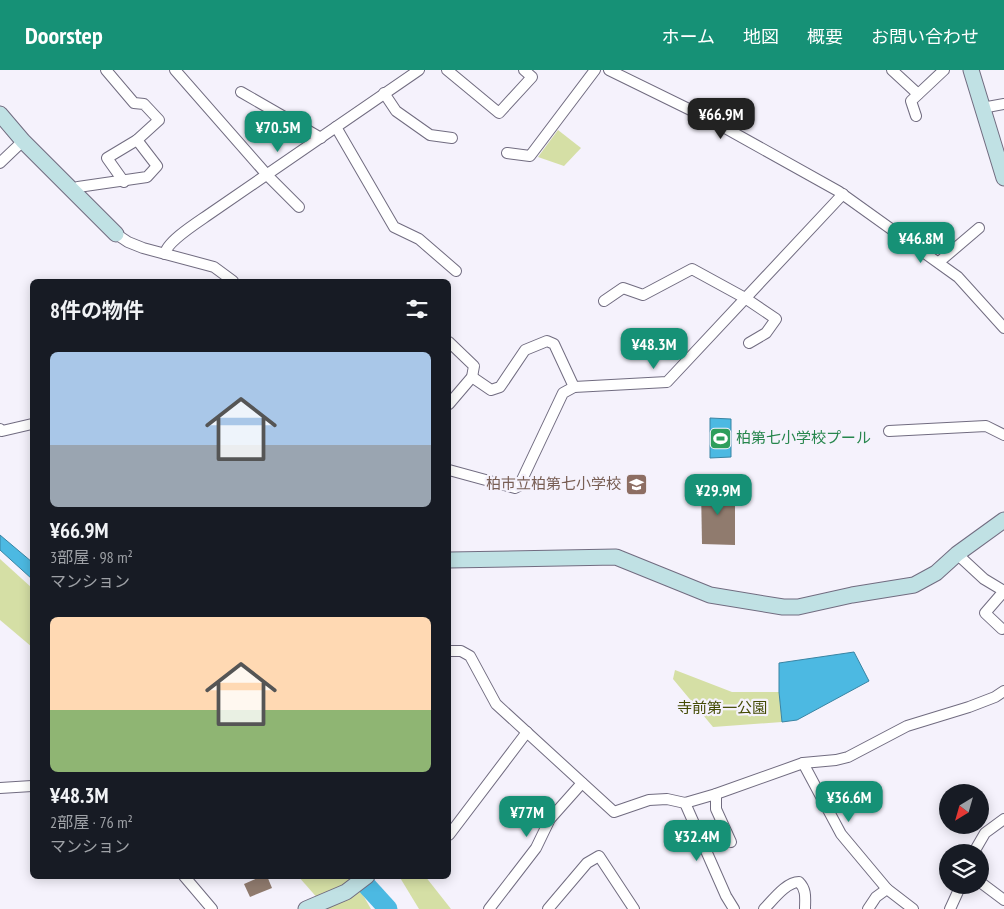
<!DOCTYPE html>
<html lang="ja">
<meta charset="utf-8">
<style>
:root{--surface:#171b24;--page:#242831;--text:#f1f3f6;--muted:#9ea1a6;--accent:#169176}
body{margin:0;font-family:"PT Sans Narrow","Noto Sans JP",sans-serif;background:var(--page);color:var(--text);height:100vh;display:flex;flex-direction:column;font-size:19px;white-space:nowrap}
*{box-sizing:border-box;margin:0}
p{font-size:16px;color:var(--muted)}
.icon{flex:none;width:28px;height:28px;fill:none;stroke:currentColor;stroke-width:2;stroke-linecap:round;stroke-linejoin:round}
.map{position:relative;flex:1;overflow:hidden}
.sheet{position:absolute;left:30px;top:209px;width:421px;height:600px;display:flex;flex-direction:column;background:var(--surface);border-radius:8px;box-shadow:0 2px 12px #0003}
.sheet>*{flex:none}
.needle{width:32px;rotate:217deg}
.buttons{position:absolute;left:939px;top:714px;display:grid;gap:10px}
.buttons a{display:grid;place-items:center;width:50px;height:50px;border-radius:50%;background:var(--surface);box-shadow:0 2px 12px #0003;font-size:25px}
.price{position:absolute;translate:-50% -42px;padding:0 11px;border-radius:10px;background:var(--accent);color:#fff;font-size:16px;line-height:32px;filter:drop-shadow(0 1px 2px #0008)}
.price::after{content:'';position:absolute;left:50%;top:30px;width:15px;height:11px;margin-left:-8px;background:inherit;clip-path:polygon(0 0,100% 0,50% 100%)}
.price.active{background:#222;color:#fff}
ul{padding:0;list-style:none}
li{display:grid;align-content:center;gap:10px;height:265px;padding:0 20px}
li span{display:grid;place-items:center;height:155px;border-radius:8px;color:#555}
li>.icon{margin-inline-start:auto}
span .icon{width:90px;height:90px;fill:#fffc;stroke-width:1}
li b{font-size:21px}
h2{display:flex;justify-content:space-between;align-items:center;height:60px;padding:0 20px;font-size:21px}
header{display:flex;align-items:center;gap:30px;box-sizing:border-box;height:70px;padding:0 25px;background:var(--accent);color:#fff}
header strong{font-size:24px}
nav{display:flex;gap:28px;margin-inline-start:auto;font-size:18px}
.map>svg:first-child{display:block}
.green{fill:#d5dfa5}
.water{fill:#4cb9e2;stroke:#3984a3}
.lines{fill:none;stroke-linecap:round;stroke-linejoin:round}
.river{stroke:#4cb9e2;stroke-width:19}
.building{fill:#907b6e}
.street-casing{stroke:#716c80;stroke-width:12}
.secondary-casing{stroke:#716c80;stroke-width:17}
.street{stroke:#fff;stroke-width:10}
.secondary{stroke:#c0e1e4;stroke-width:15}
.labels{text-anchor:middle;stroke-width:4.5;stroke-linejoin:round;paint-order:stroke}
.leisure-label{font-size:15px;fill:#27864d;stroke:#f5f2fc;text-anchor:start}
.education-label{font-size:15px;fill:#785e54;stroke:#f5f2fc;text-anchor:end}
.park-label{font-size:15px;fill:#444b05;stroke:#f5f2fc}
</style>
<header>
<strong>Doorstep</strong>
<nav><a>ホーム</a><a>地図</a><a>概要</a><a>お問い合わせ</a></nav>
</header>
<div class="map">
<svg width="1004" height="839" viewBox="0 0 1004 839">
<rect width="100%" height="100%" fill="#f5f2fc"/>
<g class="green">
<polygon points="558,60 581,78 564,96 538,87"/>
<polygon points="0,489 32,518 32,577 0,550"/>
<polygon points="675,600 732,622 779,622 782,652 713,657 673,609"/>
<polygon points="298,806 352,806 371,839 327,839"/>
<polygon points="399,806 425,806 451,839 419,839"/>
</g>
<g class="water">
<polygon points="710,348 731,349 731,387 710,388"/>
<polygon points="0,465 32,492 32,509 0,480"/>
<polygon points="854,582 869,611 797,650 782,652 779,622 779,593"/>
</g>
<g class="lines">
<polyline class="river" points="358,806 388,839"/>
</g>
<g class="building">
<polygon points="701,418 735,418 735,475 702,474"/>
<polygon points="262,806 267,806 272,818 250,827 244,814"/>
</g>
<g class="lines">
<defs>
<g id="street">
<polyline points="106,0 134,33 144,34 159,50 137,70 107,88 124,112"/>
<polyline points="175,0 268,106 299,137"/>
<polyline points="447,0 499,43 532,7 524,0"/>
<polyline points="609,0 709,49 838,121 958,207 1004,258"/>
<polyline points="892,0 918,24"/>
<polyline points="241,22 321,68"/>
<polyline points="384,23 396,41 430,65 452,68"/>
<polyline points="982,38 1004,34"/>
<polyline points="916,46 911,31 944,0"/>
<polyline points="336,57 394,157 419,169 456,201"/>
<polyline points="507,83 530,86 595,0"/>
<polyline points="0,93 23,71"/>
<polyline points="73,121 78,117 147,107 157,96 137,70"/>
<polyline points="116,164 128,172 143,178 214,197 233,211"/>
<path d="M165,184C166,172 198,152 208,145L419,0"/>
<polyline points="939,192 979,158"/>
<polyline points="604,231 623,218 643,225 692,199 745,228 776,249 766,263 749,273"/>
<polyline points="449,272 474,296 472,307 449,334"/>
<polyline points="472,307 491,320 500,317 525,280 547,271 554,274 574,317"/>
<polyline points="0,359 2,361 32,354"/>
<polyline points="889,361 986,356 1004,365"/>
<polyline points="449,400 515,418 519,416 563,323 574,317 667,312 843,124"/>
<polyline points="957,484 984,509 1004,521"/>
<polyline points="1002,559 985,543 1004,521"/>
<polyline points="449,581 461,581 470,586 496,634 614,742 649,730 667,729 685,733 716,724 803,693 836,690 848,687 907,656 969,637 995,627 1004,621"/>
<polyline points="803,693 841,764 887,819"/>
<polyline points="0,718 32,716"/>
<polyline points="716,724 716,739 731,772"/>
<polyline points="685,733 726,826 734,839"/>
<polyline points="449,765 527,662"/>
<polyline points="974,782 985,763 1004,749"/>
<polyline points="184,806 212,839"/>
<polyline points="980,812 1004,830"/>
<polyline points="489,839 536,778 550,749 582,713"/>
<polyline points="548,839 587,793 599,786 634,839"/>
<path d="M764,839C773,830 786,812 799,812C807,820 805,829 805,839"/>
<polyline points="868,839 876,827 887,819 913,839"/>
<polyline points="950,839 961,815"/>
</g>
<g id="secondary">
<polyline points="971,0 1004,108"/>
<polyline points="0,44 23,71 116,164"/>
<polyline points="449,490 616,487 710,525 783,537 798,537 852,525 914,515 936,503 957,484 1004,450"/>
<polyline points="306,839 346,822 367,806"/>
</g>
</defs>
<use href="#street" class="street-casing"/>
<use href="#secondary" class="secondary-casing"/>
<use href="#street" class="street"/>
<use href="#secondary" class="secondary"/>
</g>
<defs>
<symbol id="stadium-square" viewBox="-11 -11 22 22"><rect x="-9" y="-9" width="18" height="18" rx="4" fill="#2e9e5b" stroke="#f5f2fc"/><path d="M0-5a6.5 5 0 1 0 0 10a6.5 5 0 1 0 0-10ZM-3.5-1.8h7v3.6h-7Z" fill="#fff"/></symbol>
<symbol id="school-square" viewBox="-11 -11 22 22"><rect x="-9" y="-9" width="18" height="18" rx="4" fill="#8d6e63" stroke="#f5f2fc"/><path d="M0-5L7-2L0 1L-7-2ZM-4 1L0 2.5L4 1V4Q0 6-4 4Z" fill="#fff"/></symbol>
</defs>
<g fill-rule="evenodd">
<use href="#stadium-square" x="708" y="356" width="25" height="25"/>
<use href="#school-square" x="624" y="402" width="25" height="25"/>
</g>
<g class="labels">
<g class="leisure-label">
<text x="736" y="373">柏第七小学校プール</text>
</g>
<g class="education-label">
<text x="621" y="419">柏市立柏第七小学校</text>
</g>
<g class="park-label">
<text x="722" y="643">寺前第一公園</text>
</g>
</g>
</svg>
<div class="buttons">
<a><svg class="needle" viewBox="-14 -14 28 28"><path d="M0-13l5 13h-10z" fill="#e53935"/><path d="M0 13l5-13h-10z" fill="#9ea1a6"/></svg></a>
<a><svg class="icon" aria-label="layers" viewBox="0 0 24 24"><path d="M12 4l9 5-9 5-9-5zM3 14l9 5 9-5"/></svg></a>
</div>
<b class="price active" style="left:721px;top:70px">¥66.9M</b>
<b class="price" style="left:278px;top:83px">¥70.5M</b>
<b class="price" style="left:921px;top:194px">¥46.8M</b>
<b class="price" style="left:654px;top:300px">¥48.3M</b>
<b class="price" style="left:718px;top:446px">¥29.9M</b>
<b class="price" style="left:849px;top:753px">¥36.6M</b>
<b class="price" style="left:527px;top:768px">¥77M</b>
<b class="price" style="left:697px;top:792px">¥32.4M</b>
<section class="sheet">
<h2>8件の物件<svg class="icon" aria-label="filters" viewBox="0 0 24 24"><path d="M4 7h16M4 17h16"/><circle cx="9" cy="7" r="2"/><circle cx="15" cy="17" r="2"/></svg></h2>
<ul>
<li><span style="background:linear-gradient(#a9c7e8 60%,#9aa5b1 0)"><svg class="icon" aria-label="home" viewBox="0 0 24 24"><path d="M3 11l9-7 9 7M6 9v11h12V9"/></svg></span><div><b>¥66.9M</b><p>3部屋 · 98 m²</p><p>マンション</p></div></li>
<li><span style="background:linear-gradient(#ffd9b3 60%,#8fb573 0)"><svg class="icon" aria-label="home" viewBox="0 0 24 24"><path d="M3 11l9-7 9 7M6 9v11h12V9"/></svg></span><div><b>¥48.3M</b><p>2部屋 · 76 m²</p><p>マンション</p></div></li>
</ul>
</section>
</div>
